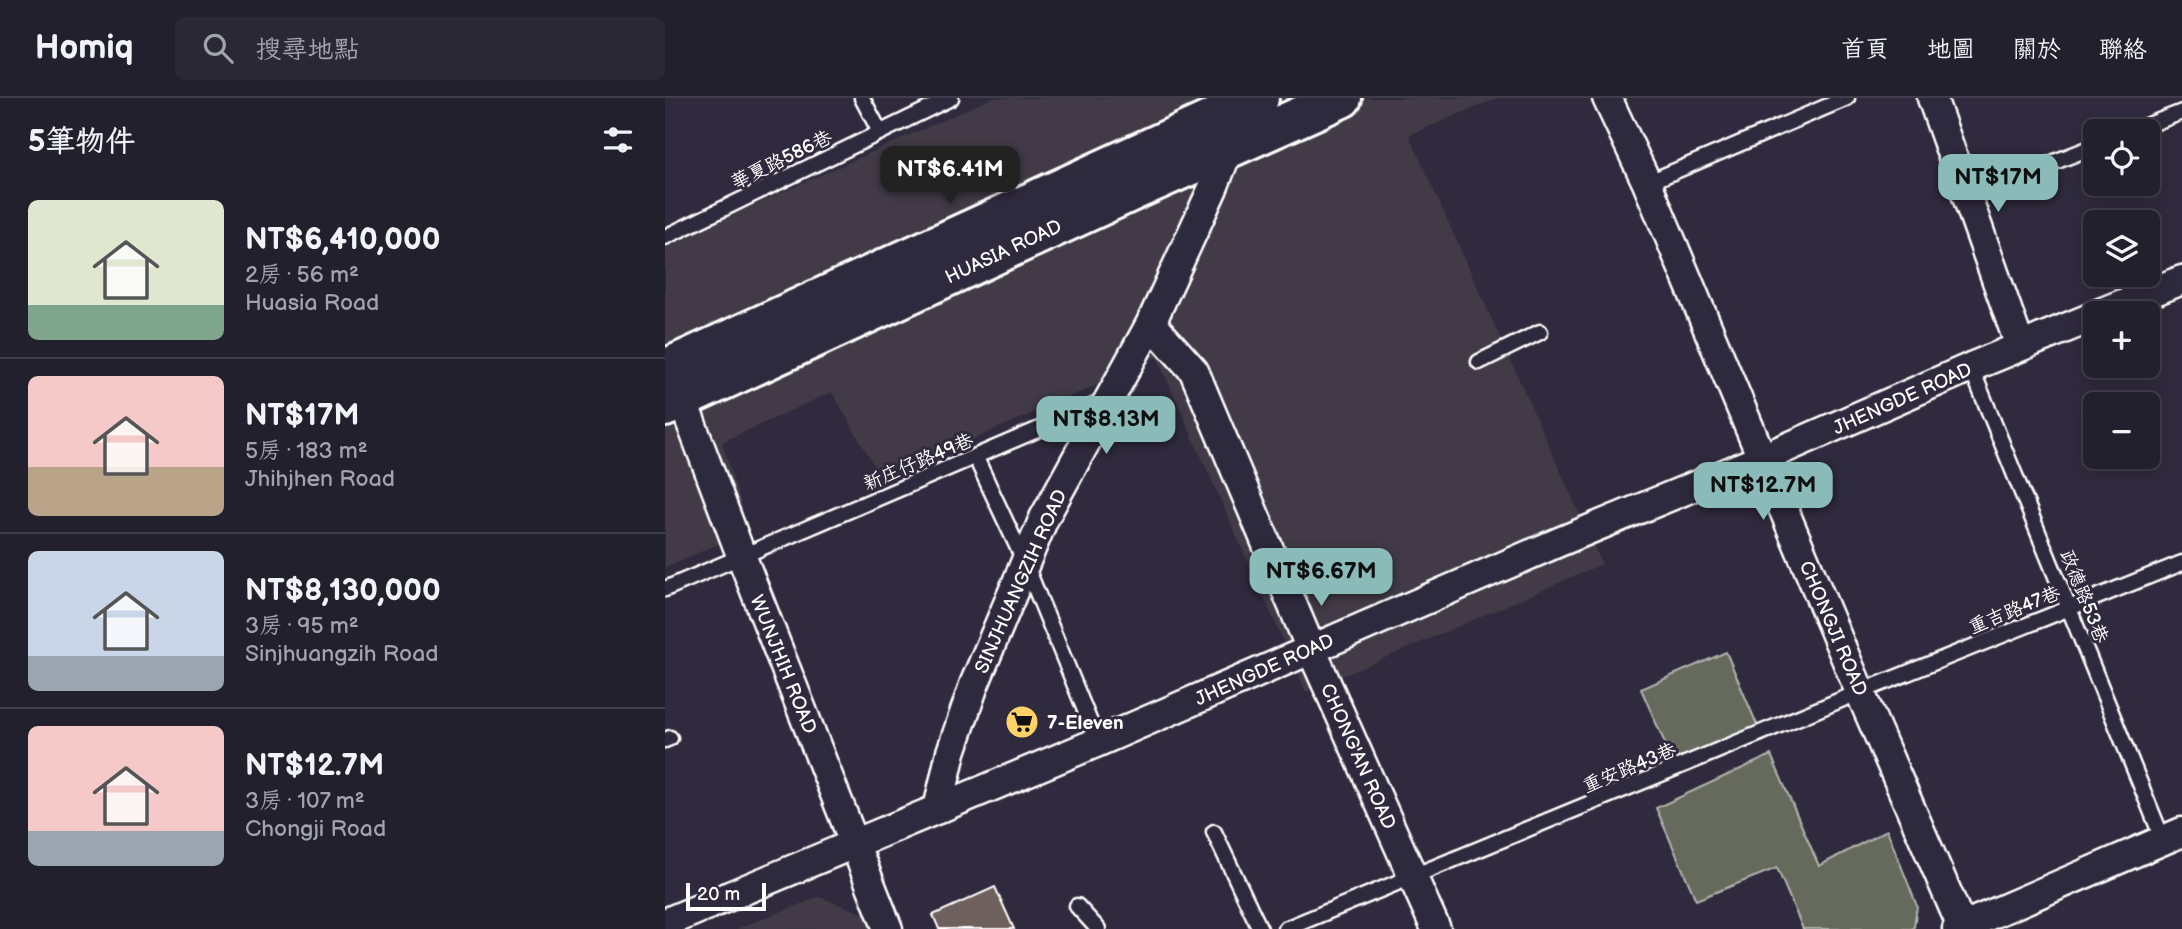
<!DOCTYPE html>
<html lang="zh-TW">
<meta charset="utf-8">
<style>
:root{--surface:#23202e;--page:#2b2836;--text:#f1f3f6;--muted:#a3a3aa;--line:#403e4a;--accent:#8bbbb9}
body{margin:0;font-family:"Balsamiq Sans","LXGW WenKai TC",sans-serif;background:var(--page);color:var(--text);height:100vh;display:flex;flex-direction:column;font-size:26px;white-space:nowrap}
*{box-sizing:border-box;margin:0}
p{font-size:23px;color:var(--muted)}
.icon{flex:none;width:38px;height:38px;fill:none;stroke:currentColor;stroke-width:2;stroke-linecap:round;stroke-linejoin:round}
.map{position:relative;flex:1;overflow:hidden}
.panel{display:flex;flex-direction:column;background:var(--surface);width:665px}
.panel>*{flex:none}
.controls{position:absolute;left:1418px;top:21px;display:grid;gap:14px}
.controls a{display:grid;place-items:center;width:77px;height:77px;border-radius:10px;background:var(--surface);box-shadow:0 4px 18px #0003,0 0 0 2px var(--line);font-size:35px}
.scale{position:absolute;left:21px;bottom:18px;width:80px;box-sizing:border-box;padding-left:7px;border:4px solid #fff;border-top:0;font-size:19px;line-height:24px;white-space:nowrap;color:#fff;-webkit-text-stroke:5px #2f2a3d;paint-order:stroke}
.price{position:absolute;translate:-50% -60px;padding:0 16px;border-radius:14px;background:var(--accent);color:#111;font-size:23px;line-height:46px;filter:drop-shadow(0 2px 4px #0008)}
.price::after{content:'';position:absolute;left:50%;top:42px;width:21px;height:16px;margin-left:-10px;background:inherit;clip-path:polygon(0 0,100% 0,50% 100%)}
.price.on{background:#222;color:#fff}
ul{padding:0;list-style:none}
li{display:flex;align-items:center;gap:21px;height:175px;padding:0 28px}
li+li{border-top:2px solid var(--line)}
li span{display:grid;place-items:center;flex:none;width:196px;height:140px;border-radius:10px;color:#555}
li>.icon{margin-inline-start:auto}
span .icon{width:84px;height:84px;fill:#fffc;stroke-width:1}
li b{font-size:30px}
h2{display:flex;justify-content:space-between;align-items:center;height:84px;padding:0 28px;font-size:30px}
header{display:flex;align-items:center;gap:42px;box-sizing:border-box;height:98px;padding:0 35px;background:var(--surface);border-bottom:2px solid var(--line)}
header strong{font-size:33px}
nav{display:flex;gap:38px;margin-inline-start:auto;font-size:24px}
.search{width:490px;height:63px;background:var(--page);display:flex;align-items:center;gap:18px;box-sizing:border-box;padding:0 24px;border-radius:10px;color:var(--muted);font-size:26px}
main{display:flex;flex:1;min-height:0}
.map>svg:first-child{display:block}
.built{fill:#423a46}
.green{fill:#656b5d;stroke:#b2b5ae;stroke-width:2}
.building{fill:#6e605c;stroke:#fff;stroke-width:2}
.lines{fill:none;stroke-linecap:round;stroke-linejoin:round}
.lane-casing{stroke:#fff;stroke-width:19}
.street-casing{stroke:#fff;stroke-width:33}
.secondary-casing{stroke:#fff;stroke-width:44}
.lane{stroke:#2f2a3d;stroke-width:14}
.street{stroke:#2f2a3d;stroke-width:28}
.secondary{stroke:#2f2a3d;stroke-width:38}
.labels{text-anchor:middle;stroke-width:6;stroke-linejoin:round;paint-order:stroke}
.street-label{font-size:19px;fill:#fff;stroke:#2f2a3d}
.poi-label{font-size:19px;font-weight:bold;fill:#fff;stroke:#2f2a3d;text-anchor:start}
</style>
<header>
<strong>Homiq</strong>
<div class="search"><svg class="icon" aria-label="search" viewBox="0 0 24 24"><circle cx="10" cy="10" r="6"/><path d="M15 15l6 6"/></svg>搜尋地點</div>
<nav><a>首頁</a><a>地圖</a><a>關於</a><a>聯絡</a></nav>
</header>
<main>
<section class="panel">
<h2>5筆物件<svg class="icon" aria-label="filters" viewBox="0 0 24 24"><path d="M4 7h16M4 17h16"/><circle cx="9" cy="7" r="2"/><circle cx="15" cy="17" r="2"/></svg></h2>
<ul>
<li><span style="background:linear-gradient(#dfe7d0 75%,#7fa58c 0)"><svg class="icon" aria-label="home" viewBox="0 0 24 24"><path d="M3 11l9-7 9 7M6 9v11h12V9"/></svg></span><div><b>NT$6,410,000</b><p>2房 · 56 m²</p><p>Huasia Road</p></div></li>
<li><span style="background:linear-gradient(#f6c9c9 65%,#b9a48a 0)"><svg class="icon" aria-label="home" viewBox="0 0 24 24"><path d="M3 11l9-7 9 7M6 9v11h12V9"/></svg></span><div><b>NT$17M</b><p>5房 · 183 m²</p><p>Jhihjhen Road</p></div></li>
<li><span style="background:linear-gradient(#c9d6e8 75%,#9aa5b1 0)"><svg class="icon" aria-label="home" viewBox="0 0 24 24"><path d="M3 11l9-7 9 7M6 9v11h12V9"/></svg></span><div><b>NT$8,130,000</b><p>3房 · 95 m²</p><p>Sinjhuangzih Road</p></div></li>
<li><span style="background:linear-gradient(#f6c9c9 75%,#9aa5b1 0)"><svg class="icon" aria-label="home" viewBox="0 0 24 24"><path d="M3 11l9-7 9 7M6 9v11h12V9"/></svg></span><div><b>NT$12.7M</b><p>3房 · 107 m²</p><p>Chongji Road</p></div></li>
</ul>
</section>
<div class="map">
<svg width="1517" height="831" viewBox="0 0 1517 831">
<rect width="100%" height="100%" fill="#2f2a3d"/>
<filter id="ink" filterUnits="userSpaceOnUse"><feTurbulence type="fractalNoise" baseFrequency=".0143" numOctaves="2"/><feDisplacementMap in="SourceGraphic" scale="14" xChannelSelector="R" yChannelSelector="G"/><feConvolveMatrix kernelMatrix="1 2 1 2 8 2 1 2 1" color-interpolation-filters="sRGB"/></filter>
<g filter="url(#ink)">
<g class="built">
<polygon points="327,0 833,0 744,37 937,466 641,594 492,259 434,286 217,381 167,294 57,344 84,433 0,469 0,147"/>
<polygon points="154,799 203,817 208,831 71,831"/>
</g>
<g class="green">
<polygon points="1061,554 1099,643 1014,677 976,591"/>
<polygon points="1106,657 1154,768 1222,732 1252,808 1249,829 1247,831 1138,831 1112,770 1031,802 991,710"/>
</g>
<polygon class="building" points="330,789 349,831 274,831 268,817"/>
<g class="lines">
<defs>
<g id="lane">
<polyline points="197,0 215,34"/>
<polyline points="1468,33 1517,14"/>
<polyline points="982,85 1182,0"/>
<polyline points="1301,99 1430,48"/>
<polyline points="0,139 286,0"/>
<polyline points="814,264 875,234"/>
<polyline points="1306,269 1498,742"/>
<polyline points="311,360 360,465 433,644"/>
<polyline points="0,491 440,303"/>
<polyline points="0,642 5,640"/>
<polyline points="549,734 595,831"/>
<polyline points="412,808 433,831"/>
<polyline points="620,831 1195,594 1517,465"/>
</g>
<g id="street">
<polyline points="942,0 982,85 1195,594 1297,829"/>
<polyline points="1267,0 1355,248"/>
<polyline points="1435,215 1517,182"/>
<polyline points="486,225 529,273 646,551 771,831"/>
<polyline points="17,301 76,457 223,831"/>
<polyline points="273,711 286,654 309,587 379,420 486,225 548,90 567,42"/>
<polyline points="0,825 433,644 894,444 1098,360 1306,269 1430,218"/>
<polyline points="1292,831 1517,734"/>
</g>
<g id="secondary">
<polyline points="0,271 594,0"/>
<polyline points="0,309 470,92 677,0"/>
</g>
</defs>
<use href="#lane" class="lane-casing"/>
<use href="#street" class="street-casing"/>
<use href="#secondary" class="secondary-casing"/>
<use href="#lane" class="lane"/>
<use href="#street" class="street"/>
<use href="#secondary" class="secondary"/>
</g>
</g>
<defs>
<symbol id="supermarket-disc" viewBox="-11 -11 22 22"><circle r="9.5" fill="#ffd166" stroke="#2f2a3d"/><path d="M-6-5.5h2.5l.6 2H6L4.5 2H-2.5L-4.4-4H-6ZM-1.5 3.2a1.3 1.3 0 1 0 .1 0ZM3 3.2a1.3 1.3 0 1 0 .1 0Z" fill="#111"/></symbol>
</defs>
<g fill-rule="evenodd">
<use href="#supermarket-disc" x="338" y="605" width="38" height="38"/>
</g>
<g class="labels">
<g class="street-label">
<text transform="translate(116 61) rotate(-26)" y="7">華夏路586巷</text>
<text transform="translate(338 153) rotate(-25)" y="7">HUASIA ROAD</text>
<text transform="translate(1237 300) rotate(-24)" y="7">JHENGDE ROAD</text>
<text transform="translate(253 363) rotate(-23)" y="7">新庄仔路49巷</text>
<text transform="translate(355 483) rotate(-66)" y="7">SINJHUANGZIH ROAD</text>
<text transform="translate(1420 498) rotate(68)" y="7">政德路53巷</text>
<text transform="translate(1349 511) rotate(-22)" y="7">重吉路47巷</text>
<text transform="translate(1169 530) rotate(67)" y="7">CHONGJI ROAD</text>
<text transform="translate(119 566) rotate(68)" y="7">WUNJHIH ROAD</text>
<text transform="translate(599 571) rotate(-24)" y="7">JHENGDE ROAD</text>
<text transform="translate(694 658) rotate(66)" y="7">CHONG'AN ROAD</text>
<text transform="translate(964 669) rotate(-23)" y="7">重安路43巷</text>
</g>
<g class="poi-label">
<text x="382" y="631">7-Eleven</text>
</g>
</g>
</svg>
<div class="controls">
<a><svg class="icon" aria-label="locate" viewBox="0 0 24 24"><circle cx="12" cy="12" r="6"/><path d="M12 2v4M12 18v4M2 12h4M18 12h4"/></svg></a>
<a><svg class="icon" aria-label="layers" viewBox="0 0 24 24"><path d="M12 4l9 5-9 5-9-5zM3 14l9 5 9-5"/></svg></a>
<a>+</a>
<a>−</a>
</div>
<div class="scale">20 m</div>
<b class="price on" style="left:285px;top:108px">NT$6.41M</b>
<b class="price" style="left:1333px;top:116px">NT$17M</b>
<b class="price" style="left:441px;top:358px">NT$8.13M</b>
<b class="price" style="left:1098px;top:424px">NT$12.7M</b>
<b class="price" style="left:656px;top:510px">NT$6.67M</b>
</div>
</main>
